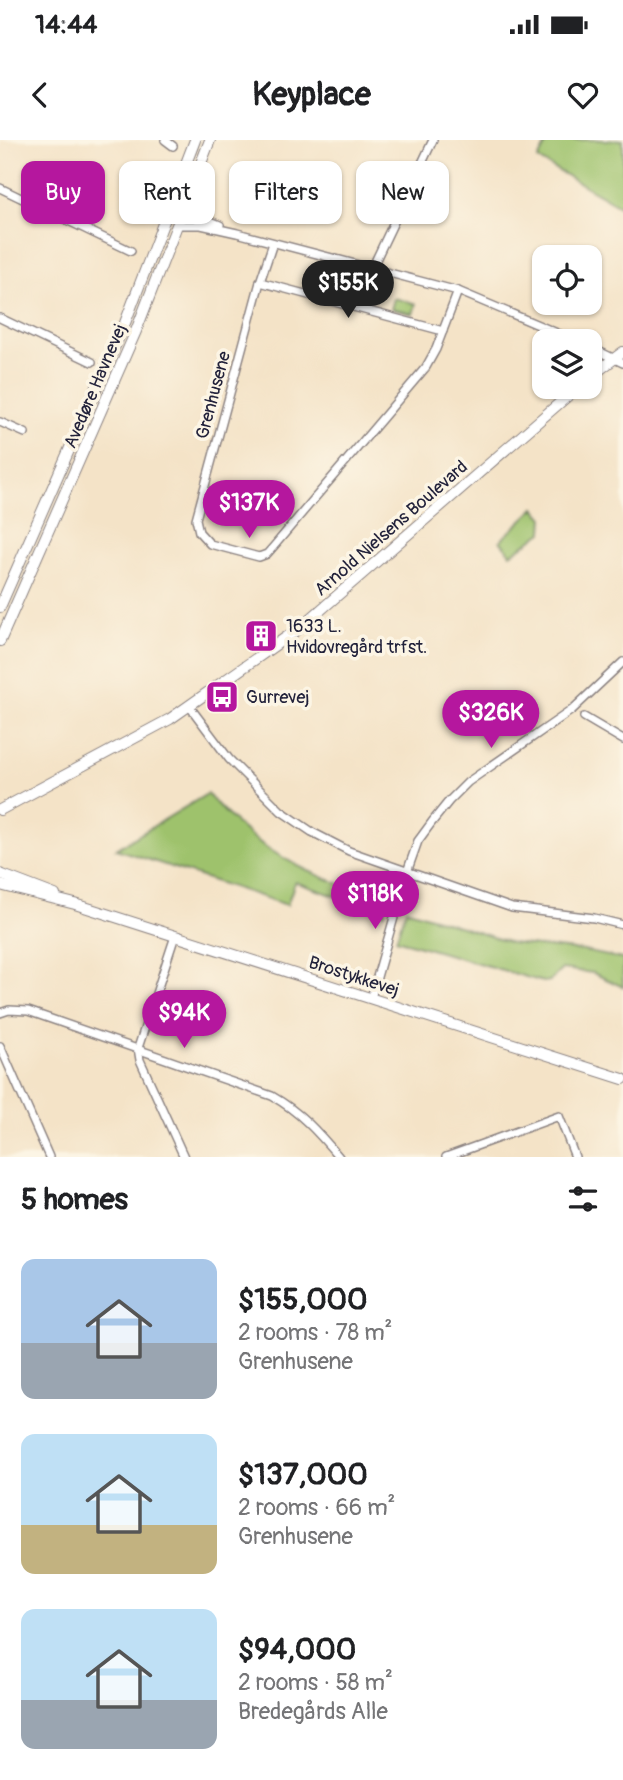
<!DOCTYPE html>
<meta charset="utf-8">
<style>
:root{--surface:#fff;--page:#f6f6f6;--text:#202124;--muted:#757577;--accent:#b5179e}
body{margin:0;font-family:Pangolin,sans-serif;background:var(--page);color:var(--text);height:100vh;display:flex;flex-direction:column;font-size:26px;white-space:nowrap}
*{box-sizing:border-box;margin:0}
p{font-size:23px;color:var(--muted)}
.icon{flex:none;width:38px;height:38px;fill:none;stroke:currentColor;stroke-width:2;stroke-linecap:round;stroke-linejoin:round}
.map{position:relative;height:1017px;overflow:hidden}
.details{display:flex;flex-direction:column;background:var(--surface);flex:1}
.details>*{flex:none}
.hud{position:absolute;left:21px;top:21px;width:581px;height:63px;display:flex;gap:14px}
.buttons{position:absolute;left:532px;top:105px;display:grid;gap:14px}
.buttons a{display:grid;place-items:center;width:70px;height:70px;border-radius:14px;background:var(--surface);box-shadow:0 2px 5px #0004;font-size:35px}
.price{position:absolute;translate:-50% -60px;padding:0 16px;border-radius:24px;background:var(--accent);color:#fff;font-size:23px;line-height:46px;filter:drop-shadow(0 2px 4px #0008)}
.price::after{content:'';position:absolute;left:50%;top:42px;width:21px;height:16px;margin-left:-10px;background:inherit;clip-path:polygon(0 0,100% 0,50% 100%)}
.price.active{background:#222;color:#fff}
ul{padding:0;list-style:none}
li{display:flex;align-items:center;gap:21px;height:175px;padding:0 21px}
li span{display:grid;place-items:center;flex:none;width:196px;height:140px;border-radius:14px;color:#555}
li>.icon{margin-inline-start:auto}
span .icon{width:84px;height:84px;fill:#fffc;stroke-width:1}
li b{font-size:30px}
h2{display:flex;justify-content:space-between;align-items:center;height:84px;padding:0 21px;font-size:30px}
.tag{padding:0 24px;border-radius:14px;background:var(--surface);box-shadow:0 2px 5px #0004;font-size:24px;line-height:63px}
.tag.active{background:var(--accent);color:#fff}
.status{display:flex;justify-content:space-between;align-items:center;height:49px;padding:0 35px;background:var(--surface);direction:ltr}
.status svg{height:19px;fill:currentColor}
header{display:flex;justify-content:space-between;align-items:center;height:91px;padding:0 21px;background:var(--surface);font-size:32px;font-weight:700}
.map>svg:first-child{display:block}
.green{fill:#9ec26c;stroke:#607254;stroke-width:2}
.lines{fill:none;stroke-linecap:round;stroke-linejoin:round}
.street-casing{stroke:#8b8281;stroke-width:10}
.secondary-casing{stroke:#8b8281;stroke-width:12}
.street{stroke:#fff;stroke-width:7}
.secondary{stroke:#fff;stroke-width:10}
.labels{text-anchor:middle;stroke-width:7;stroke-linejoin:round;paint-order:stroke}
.street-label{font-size:18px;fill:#22223b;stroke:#fcf5e5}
.poi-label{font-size:18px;fill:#22223b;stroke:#fcf5e5;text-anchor:start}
</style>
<div class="status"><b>14:44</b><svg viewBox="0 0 49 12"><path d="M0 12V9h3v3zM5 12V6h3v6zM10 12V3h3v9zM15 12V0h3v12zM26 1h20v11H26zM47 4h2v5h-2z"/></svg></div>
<header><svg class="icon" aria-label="back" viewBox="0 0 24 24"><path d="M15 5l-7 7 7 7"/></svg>Keyplace<svg class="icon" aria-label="heart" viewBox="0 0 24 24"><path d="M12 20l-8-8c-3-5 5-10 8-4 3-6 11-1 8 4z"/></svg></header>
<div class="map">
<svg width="623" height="1017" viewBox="0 0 623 1017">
<rect width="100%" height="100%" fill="#fcf5e5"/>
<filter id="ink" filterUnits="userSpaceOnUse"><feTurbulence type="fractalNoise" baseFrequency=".0143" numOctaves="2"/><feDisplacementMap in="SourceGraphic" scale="14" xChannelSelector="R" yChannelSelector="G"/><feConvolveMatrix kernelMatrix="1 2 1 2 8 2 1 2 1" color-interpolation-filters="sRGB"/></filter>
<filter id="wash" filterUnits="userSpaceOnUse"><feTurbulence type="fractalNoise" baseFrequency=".00686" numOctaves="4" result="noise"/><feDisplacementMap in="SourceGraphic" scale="28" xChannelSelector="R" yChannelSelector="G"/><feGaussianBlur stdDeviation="1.57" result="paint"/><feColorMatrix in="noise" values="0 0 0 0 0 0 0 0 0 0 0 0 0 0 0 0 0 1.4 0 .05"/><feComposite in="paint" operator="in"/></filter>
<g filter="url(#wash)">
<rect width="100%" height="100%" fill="#f4e3c7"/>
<g class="green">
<polygon points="548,0 623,0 623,68 538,19"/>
<polygon points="394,158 416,164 413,174 391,169"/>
<polygon points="535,368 544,378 543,392 511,414 500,401"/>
<path d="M207,654C227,675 248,696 272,711C308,734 348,747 387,761L384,773L295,742L287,765L116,709Z"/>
<polygon points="406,769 511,803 584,811 623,819 623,847 593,833 562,829 550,841 543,842 396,799"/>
</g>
</g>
<g filter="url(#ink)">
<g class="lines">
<defs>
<g id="street">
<polyline points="165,0 173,6"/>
<polyline points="0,48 131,111"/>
<polyline points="184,70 220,85"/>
<polyline points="178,85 201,85 237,93 458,151 576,201"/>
<polyline points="273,103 260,142 196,379 199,392 210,404 259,417 267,414 274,406 426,227 436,209 458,151"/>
<polyline points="372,128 433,0"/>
<polyline points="260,142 443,191"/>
<polyline points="0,178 92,222"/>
<polyline points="590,207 623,223"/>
<polyline points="0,282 25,293"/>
<polyline points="190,567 229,619 281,671 312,692 349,711 512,768 594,778 623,785"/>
<polyline points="584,577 623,600"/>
<polyline points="175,796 138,908 140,920 184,1017"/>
<polyline points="371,858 407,732 418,701 432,682 449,661 468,642 572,570 623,522"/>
<path d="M0,873L9,870L28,871L272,956C300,972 318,992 339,1017"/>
<polyline points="0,906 49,1017"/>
<polyline points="446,1017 559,976 575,1017"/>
</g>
<g id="secondary">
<polyline points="590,237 623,212"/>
<polyline points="0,467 125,183 195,0"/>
<polyline points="0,501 136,191 210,0"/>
<polyline points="0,670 170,579 301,487 578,247"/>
<polyline points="0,734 55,755"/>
<polyline points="0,745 75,764 623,939"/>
</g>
</defs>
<use href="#street" class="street-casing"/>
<use href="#secondary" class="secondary-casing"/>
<use href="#street" class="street"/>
<use href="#secondary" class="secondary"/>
</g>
</g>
<defs>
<symbol id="building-square" viewBox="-11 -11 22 22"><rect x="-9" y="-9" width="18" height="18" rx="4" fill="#b5179e" stroke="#fcf5e5"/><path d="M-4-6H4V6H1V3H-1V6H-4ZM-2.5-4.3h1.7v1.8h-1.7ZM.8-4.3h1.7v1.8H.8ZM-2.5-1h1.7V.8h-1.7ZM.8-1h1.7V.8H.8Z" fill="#fff"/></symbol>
<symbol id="bus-square" viewBox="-11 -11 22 22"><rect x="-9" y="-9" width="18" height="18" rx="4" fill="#b5179e" stroke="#fcf5e5"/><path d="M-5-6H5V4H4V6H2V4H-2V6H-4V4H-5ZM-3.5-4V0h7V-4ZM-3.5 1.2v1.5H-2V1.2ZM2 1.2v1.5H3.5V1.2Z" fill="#fff"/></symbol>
</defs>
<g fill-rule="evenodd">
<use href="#building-square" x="242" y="477" width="38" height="38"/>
<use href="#bus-square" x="203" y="538" width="38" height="38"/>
</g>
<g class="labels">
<g class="street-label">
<text transform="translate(95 246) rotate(-67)" y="6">Avedøre Havnevej</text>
<text transform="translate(213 255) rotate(-75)" y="6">Grenhusene</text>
<text transform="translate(391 388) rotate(-41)" y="6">Arnold Nielsens Boulevard</text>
<text transform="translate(354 836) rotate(18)" y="6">Brostykkevej</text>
</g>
<g class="poi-label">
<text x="286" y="492">1633 L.<tspan x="286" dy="21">Hvidovregård trfst.</tspan></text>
<text x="246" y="563">Gurrevej</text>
</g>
</g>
</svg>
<div class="buttons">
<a><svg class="icon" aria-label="locate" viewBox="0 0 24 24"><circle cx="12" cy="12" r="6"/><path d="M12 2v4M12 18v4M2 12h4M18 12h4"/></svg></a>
<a><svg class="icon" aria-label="layers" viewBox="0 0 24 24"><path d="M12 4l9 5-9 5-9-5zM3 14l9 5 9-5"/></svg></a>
</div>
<b class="price active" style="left:348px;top:180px">$155K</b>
<b class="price" style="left:249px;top:400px">$137K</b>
<b class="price" style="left:491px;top:610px">$326K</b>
<b class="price" style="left:375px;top:791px">$118K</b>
<b class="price" style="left:184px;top:910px">$94K</b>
<div class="hud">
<a class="tag active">Buy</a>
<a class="tag">Rent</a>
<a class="tag">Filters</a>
<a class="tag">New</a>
</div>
</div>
<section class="details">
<h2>5 homes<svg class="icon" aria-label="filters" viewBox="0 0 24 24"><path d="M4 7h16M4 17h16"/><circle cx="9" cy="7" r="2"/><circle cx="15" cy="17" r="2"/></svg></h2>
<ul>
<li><span style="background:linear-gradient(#a9c7e8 60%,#9aa5b1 0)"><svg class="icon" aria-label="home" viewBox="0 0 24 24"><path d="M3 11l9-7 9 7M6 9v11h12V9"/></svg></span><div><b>$155,000</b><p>2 rooms · 78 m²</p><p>Grenhusene</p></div></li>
<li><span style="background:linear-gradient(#bfe0f5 65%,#c2b280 0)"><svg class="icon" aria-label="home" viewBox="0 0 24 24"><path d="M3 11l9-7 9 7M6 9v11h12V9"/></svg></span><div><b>$137,000</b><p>2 rooms · 66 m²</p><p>Grenhusene</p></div></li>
<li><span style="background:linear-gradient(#bfe0f5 65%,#9aa5b1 0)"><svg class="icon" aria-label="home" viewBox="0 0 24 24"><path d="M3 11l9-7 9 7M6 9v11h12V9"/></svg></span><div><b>$94,000</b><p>2 rooms · 58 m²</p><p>Bredegårds Alle</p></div></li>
</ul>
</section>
